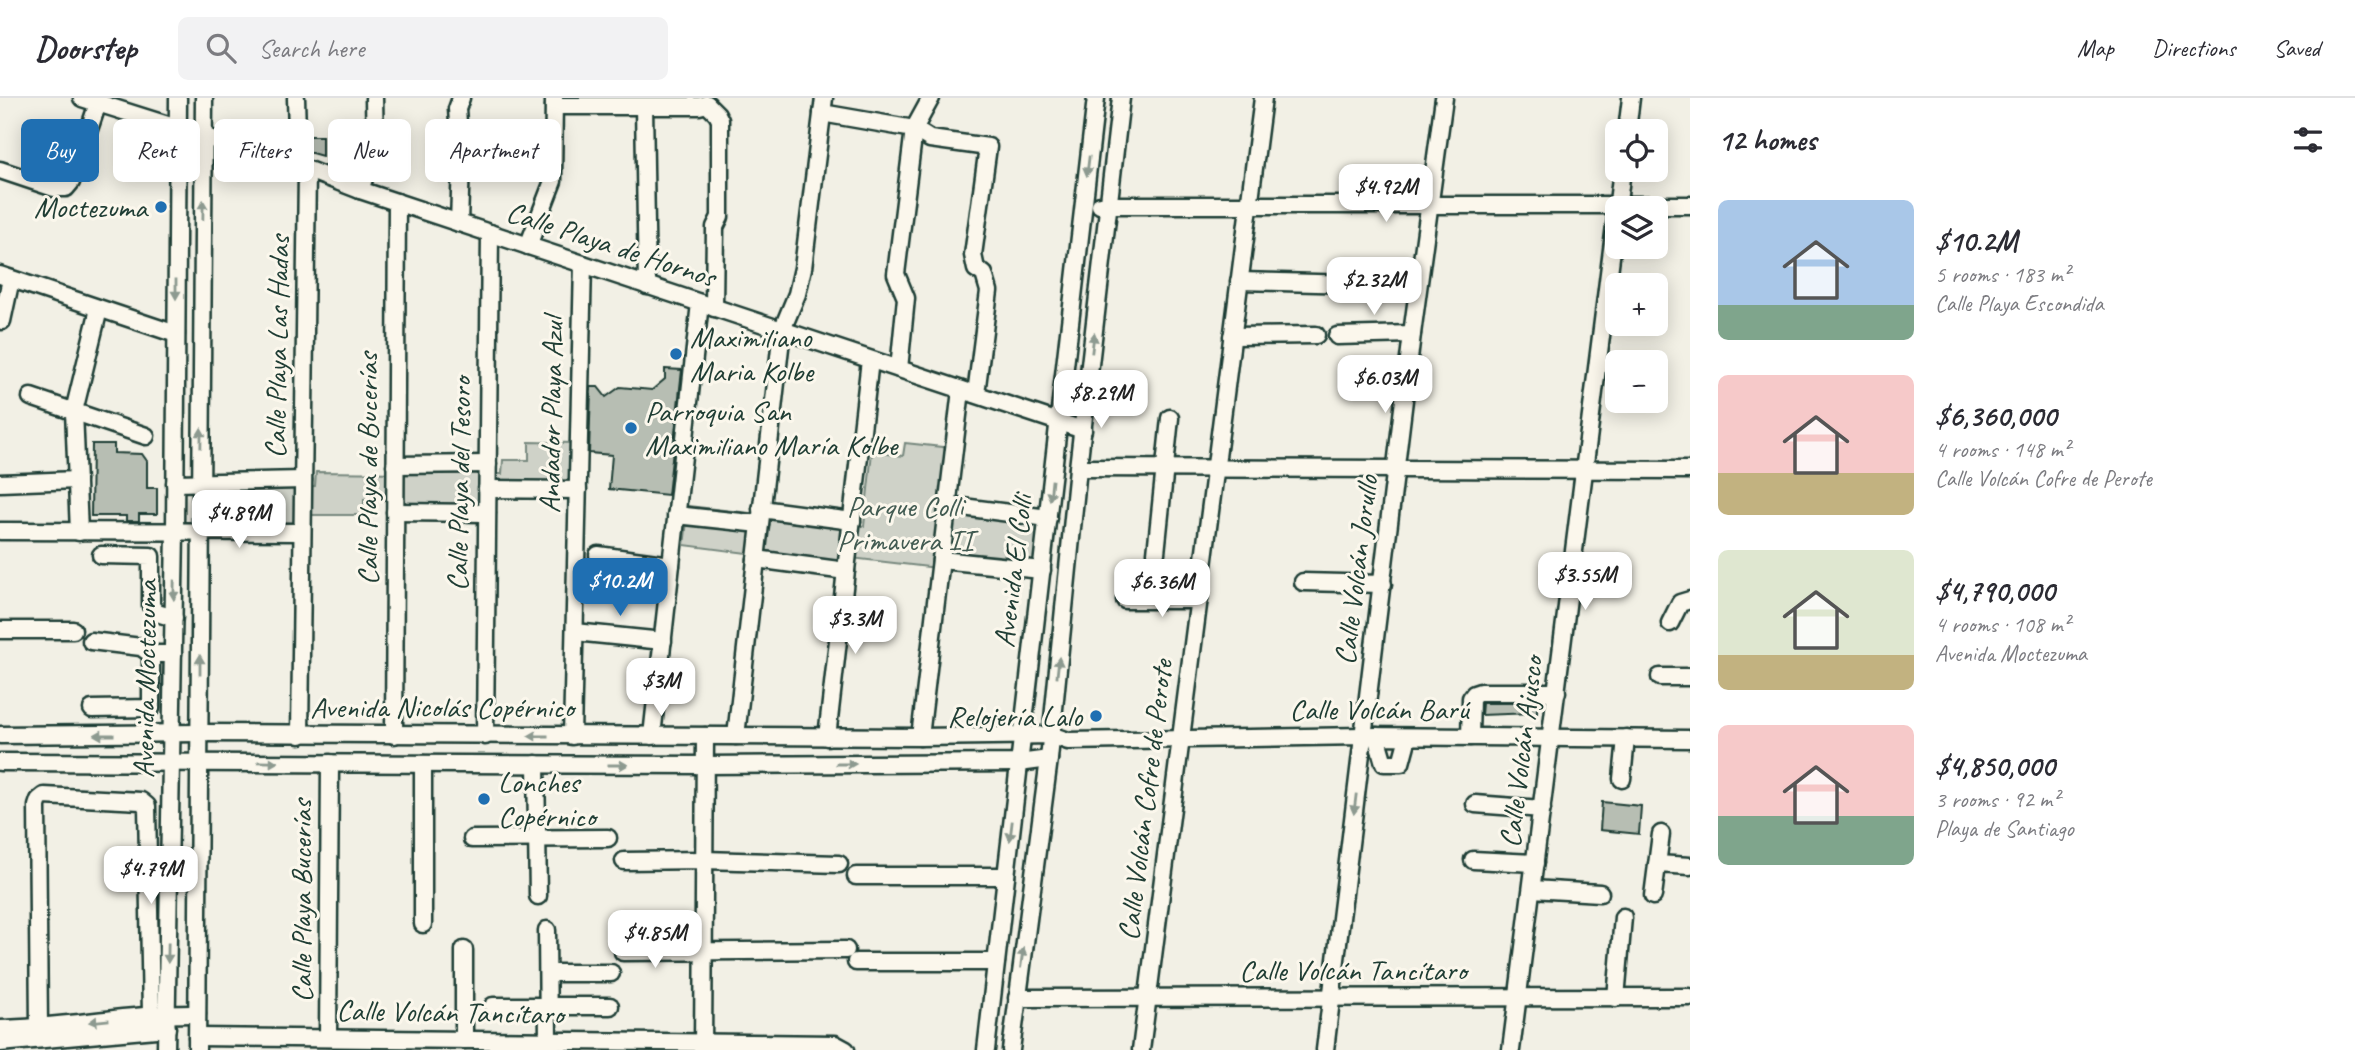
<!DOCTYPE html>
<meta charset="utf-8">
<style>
:root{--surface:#fff;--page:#f2f2f3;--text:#2b2b33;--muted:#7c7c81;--line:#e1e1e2;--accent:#1f6fb2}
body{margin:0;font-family:Caveat,sans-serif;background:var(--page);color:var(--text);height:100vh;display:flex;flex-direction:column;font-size:26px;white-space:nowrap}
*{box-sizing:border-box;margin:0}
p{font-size:23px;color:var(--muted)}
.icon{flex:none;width:38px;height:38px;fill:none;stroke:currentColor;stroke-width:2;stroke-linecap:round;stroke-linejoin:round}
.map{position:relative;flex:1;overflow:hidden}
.side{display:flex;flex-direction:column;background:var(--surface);width:665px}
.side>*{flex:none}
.guide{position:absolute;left:21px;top:21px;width:665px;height:63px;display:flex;gap:14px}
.tools{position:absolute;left:1605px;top:21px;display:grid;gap:14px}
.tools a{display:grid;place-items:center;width:63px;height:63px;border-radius:10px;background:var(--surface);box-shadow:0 4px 18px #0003;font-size:35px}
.price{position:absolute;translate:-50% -60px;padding:0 16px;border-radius:14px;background:#fff;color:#222;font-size:23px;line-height:46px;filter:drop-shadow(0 2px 4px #0008)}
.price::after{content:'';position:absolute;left:50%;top:42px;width:21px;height:16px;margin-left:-10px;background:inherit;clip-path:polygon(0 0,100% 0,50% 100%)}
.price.active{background:var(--accent);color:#fff}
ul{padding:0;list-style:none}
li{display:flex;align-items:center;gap:21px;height:175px;padding:0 28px}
li span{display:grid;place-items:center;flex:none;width:196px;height:140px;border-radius:10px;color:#555}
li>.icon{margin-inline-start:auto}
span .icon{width:84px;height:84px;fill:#fffc;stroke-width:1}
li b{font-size:30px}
h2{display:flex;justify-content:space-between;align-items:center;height:84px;padding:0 28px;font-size:30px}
.pill{padding:0 24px;border-radius:10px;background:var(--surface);box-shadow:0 4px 18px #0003;font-size:24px;line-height:63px}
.pill.active{background:var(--accent);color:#fff}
header{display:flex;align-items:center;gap:42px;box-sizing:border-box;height:98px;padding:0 35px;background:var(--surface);border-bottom:2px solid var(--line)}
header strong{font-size:33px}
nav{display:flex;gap:38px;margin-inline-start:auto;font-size:24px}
.search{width:490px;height:63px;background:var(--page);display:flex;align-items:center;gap:18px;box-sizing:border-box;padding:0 24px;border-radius:10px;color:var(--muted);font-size:26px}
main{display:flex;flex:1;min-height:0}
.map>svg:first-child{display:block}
.green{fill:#cfd2c8;stroke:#77887e;stroke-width:2}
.building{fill:#b7beb3;stroke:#1f3d34;stroke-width:2}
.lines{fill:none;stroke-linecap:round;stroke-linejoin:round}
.minor-casing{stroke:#1f3d34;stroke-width:21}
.minor{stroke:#fbf7ec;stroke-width:16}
.oneway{fill:#8d9a90}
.poi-dot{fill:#1f6fb2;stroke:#fbf7ec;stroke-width:2.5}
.labels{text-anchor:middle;stroke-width:6;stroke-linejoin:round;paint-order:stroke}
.poi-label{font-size:30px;fill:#1f3d34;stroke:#fbf7ec;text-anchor:start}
.street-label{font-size:30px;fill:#1f3d34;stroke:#fbf7ec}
.park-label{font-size:30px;fill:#425b52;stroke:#fbf7ec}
</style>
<header>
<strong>Doorstep</strong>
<div class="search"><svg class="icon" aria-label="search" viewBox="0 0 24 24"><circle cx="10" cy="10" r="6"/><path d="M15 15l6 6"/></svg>Search here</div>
<nav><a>Map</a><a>Directions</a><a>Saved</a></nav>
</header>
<main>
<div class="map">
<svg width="1690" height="952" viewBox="0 0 1690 952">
<rect width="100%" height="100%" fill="#f2f0e5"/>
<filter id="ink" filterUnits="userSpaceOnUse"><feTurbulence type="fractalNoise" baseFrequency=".0143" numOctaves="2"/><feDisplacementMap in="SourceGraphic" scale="14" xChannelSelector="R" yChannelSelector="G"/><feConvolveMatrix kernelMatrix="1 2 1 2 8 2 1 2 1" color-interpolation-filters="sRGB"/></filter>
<g filter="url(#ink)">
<g class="green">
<polygon points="529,344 574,345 574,400 481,398 480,413 387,411 387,401 364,401 364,417 298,417 298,428 222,427 223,390 315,388 316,374 502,376 503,362 529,362"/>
<polygon points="905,345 951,350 944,416 1039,427 1034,466 937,470 843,459 842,467 684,447 689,408 864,428 872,354 903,358"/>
</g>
<g class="building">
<polygon points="308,38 322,38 322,58 308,54"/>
<polygon points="665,271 682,272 668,397 609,391 612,357 589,355 591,289 598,289 606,299 620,289 652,292 665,281"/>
<polygon points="92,346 114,346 114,355 142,356 147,363 147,390 157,390 157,416 139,416 139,423 126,423 126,418 91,418"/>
<polygon points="1482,605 1537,605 1537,615 1481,617"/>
<polygon points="1602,704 1641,708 1639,736 1600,732"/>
</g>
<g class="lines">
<defs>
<g id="minor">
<polyline points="82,0 298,68 360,92 1083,332"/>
<polyline points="296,0 298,68"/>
<polyline points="707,6 717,16 720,22 720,119 715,129 714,210"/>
<polyline points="554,8 699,8 707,6"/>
<polyline points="644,8 647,188"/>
<polyline points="822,15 914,31 930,41 988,49 973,157 976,171 984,176 989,193 976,296"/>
<polyline points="1627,33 1631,0"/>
<polyline points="0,72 54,90 66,90 71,84 98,5"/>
<polyline points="360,92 375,49 374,0"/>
<polyline points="1100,107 1690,107"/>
<polyline points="459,125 461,65 457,11 461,0"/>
<polyline points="528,148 553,83 554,0"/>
<polyline points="0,177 176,236"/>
<polyline points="1239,183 1353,186"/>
<polyline points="2,223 11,181"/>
<polyline points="1232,238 1316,237"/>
<polyline points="1337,238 1412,236"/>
<polyline points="899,271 906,200 896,176 914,31 931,0"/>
<polyline points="31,299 146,338"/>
<polyline points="395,367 488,366"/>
<polyline points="1078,370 1690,372"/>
<polyline points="0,385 77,382"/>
<polyline points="175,385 303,382"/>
<polyline points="487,391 578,392"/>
<polyline points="947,407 1048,420"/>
<polyline points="761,411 852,423"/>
<polyline points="395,414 487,415"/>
<polyline points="676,417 760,426"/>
<polyline points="0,433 302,434"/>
<polyline points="79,434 74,313 99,211"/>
<polyline points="1156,455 1170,320"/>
<polyline points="101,457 151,458 151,508 157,515 174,520"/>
<polyline points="598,457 671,467"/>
<polyline points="756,461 846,473"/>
<polyline points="941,462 1042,472"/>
<polyline points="1303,484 1383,486"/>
<polyline points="1125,502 1199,502"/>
<polyline points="1670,525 1680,505 1690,502"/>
<polyline points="0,532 73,532"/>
<polyline points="575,534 663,543"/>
<polyline points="91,543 141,549 151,556"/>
<polyline points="1660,579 1690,579"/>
<polyline points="92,611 151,610 151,556 173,556"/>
<polyline points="0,637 200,635 920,639 1051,637 1068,643 1363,638 1690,641"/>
<polyline points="300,637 307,72"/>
<polyline points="394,637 397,104"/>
<polyline points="485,638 490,135"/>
<polyline points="572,638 583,166"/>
<polyline points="652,638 700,205"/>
<polyline points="736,638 782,232 797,196 803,170 824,0"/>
<polyline points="1376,638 1384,665 1401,665 1408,639"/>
<polyline points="827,639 870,262"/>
<polyline points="920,639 961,292"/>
<polyline points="1470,639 1471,600 1474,596 1480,594 1557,594"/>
<polyline points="0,664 705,667 1019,665 1049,661"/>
<polyline points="423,666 423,826"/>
<polyline points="536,666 538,798"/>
<polyline points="1622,681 1626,640"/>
<polyline points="1475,706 1542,711"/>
<polyline points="472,741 608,740"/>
<polyline points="1473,762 1535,765"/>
<polyline points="624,763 704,762 839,766"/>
<polyline points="1657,766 1690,768"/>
<polyline points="856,778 1006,778"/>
<polyline points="1532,791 1600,795"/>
<polyline points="1653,798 1661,736"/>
<polyline points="547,832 548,943"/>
<polyline points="464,852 464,942"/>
<polyline points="623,854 846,852"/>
<polyline points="856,864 996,864"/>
<polyline points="548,875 611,875"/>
<polyline points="1017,900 1690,899"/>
<polyline points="1616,900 1623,819"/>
<polyline points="493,908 610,908"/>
<polyline points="39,930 37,708 39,702 44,698 141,703 147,708 151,916"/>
<path d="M0,931C66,930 131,915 197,916"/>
<polyline points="197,939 835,946 846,952"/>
<polyline points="328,940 330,665"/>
<polyline points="0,945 167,930"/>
<polyline points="166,952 175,433 178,0"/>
<polyline points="197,952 204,0"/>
<polyline points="703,952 705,638"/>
<polyline points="986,952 1096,0"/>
<polyline points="1011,952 1049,661 1078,370 1121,0"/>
<polyline points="1141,952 1263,0"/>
<polyline points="1325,952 1412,236 1444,0"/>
<polyline points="1511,952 1622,72"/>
</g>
</defs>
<use href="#minor" class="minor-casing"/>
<use href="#minor" class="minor"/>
</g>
<defs><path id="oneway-solid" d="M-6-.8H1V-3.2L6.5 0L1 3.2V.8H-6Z" transform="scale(1.75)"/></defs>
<g class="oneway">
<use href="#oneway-solid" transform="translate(1088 68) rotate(97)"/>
<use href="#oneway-solid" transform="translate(203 112) rotate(-89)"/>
<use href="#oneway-solid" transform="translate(176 191) rotate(90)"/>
<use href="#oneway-solid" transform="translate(1093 245) rotate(-83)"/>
<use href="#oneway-solid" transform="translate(201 340) rotate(-89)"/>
<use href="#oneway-solid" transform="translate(1051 392) rotate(96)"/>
<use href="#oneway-solid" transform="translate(174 492) rotate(91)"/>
<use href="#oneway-solid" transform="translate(200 567) rotate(-90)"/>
<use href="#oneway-solid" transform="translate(1058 569) rotate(-84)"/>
<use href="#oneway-solid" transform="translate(104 637) rotate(180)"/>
<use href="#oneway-solid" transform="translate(538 638) rotate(180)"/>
<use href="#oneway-solid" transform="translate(268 664) rotate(1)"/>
<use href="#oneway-solid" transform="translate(846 666)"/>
<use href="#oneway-solid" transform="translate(618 667)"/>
<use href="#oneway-solid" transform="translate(1355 706) rotate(97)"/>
<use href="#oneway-solid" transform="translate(1011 733) rotate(97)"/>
<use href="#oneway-solid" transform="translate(168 855) rotate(91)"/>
<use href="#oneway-solid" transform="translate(1022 860) rotate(-82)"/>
<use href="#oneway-solid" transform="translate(99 923) rotate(174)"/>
</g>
</g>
<g class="poi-dot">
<circle cx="161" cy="109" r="7"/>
<circle cx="676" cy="256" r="7"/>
<circle cx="631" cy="330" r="7"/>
<circle cx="1096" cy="618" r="7"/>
<circle cx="484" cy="701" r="7"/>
</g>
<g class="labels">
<g class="poi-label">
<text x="147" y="119" text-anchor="end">Moctezuma</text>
<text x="690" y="249">Maximiliano<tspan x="690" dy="34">Maria Kolbe</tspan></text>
<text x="645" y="323">Parroquia San<tspan x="645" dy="34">Maximiliano María Kolbe</tspan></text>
<text x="1082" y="628" text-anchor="end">Relojería Lalo</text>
<text x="498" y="694">Lonches<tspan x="498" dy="34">Copérnico</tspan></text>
</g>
<g class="street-label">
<text transform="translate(611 146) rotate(18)" y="10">Calle Playa de Hornos</text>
<text transform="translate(277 249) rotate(-89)" y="10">Calle Playa Las Hadas</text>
<text transform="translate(551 317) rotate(-89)" y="10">Andador Playa Azul</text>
<text transform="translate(367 371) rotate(-90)" y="10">Calle Playa de Bucerías</text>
<text transform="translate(459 386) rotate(-89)" y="10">Calle Playa del Tesoro</text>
<text transform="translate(1356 472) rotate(-83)" y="10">Calle Volcán Jorullo</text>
<text transform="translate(1013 473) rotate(-83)" y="10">Avenida El Colli</text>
<text transform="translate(145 581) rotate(-89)" y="10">Avenida Moctezuma</text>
<text x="442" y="619">Avenida Nicolás Copérnico</text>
<text x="1379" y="621">Calle Volcán Barú</text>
<text transform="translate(1521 654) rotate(-83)" y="10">Calle Volcán Ajusco</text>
<text transform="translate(1145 702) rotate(-83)" y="10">Calle Volcán Cofre de Perote</text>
<text transform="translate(301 803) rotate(-90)" y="10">Calle Playa Bucerías</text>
<text x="1353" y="882">Calle Volcán Tancítaro</text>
<text transform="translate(450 914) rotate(1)" y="10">Calle Volcán Tancítaro</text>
</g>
<g class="park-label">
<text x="905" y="418">Parque Colli<tspan x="905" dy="34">Primavera II</tspan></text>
</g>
</g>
</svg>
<div class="tools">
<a><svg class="icon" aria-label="locate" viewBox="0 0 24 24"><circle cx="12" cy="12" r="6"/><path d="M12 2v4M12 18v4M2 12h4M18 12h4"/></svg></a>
<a><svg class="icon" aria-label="layers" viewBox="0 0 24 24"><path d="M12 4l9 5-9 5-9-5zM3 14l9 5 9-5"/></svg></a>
<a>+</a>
<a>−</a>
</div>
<b class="price" style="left:1386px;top:126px">$4.92M</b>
<b class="price" style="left:1374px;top:219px">$2.32M</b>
<b class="price" style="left:1385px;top:317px">$6.03M</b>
<b class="price" style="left:1101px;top:332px">$8.29M</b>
<b class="price" style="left:239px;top:452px">$4.89M</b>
<b class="price" style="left:1585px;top:514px">$3.55M</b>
<b class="price active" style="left:620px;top:520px">$10.2M</b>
<b class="price" style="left:1162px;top:521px">$6.36M</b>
<b class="price" style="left:855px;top:558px">$3.3M</b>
<b class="price" style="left:661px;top:620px">$3M</b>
<b class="price" style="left:151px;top:808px">$4.79M</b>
<b class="price" style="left:655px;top:872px">$4.85M</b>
<div class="guide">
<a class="pill active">Buy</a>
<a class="pill">Rent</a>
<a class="pill">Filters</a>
<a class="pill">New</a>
<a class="pill">Apartment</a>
</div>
</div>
<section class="side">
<h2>12 homes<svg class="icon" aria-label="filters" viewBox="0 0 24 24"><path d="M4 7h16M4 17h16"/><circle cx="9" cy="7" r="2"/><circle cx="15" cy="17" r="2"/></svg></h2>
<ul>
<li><span style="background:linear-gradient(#a9c7e8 75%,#7fa58c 0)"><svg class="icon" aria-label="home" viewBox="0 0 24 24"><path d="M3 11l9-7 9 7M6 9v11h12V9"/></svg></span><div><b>$10.2M</b><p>5 rooms · 183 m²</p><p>Calle Playa Escondida</p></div></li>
<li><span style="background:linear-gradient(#f6c9c9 70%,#c2b280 0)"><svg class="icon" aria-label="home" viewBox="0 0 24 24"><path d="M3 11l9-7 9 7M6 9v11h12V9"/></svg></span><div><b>$6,360,000</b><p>4 rooms · 148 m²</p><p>Calle Volcán Cofre de Perote</p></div></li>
<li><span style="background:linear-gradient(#dfe7d0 75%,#c2b280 0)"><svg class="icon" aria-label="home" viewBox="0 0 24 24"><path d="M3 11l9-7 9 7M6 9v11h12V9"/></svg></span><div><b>$4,790,000</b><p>4 rooms · 108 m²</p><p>Avenida Moctezuma</p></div></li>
<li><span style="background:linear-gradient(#f6c9c9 65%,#7fa58c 0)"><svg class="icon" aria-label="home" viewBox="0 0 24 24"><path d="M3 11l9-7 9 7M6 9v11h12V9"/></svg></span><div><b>$4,850,000</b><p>3 rooms · 92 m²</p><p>Playa de Santiago</p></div></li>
</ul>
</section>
</main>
